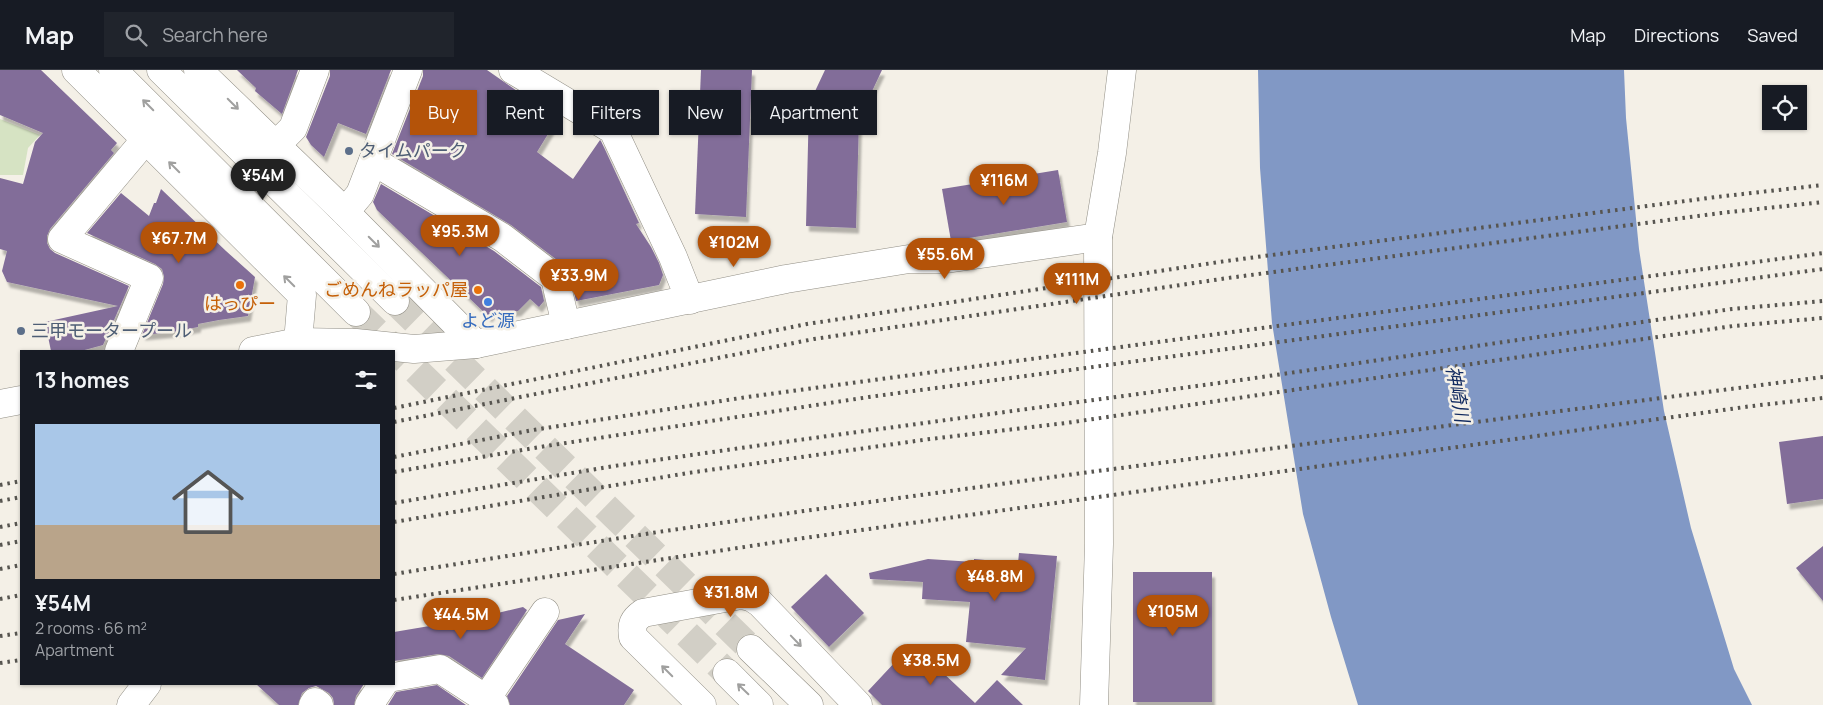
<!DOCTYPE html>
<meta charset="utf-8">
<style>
:root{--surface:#171b24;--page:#20242c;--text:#f1f3f6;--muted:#9ea1a6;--line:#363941;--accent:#b45309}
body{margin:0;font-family:Manrope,"Noto Sans JP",sans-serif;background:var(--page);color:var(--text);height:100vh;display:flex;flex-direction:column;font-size:19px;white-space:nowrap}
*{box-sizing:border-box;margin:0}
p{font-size:16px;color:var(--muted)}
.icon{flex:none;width:28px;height:28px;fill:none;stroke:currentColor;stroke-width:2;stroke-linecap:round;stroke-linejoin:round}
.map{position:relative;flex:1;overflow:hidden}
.panel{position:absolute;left:20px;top:280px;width:375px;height:335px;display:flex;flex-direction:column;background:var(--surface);border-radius:0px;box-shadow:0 1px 4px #0004}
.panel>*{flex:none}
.guide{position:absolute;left:410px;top:20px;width:475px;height:45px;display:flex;gap:10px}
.buttons{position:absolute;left:1762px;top:15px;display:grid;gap:10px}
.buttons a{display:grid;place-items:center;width:45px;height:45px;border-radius:0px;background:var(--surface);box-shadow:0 1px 4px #0004;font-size:25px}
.price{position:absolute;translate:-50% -42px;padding:0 11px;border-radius:18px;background:var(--accent);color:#fff;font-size:16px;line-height:32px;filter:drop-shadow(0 1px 2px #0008)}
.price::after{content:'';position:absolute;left:50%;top:30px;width:15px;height:11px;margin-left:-8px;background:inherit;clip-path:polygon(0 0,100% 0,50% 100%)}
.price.active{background:#222;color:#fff}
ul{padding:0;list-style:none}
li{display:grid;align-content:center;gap:10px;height:265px;padding:0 15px}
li+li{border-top:1px solid var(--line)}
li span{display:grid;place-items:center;height:155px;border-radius:0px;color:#555}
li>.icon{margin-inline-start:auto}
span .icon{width:90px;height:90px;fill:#fffc;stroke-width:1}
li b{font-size:21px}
h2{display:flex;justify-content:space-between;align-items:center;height:60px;padding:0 15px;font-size:21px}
.pill{padding:0 18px;border-radius:0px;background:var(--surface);box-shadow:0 1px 4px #0004;font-size:18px;line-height:45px}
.pill.active{background:var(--accent);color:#fff}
header{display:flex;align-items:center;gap:30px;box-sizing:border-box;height:70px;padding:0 25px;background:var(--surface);border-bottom:1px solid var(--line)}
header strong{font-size:24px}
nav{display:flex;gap:28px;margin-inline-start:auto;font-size:18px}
.search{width:350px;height:45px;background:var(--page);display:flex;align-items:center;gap:12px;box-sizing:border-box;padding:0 18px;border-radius:0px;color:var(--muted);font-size:19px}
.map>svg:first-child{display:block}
.green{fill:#d6e3c3}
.water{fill:#8198c5}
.building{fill:#826d99;filter:url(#shadow)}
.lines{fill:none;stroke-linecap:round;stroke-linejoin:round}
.tertiary-tunnel{stroke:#d2cfc6;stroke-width:28;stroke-dasharray:28 14;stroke-linecap:butt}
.minor-casing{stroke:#918e85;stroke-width:29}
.tertiary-casing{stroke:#918e85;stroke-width:29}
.minor{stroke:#fff;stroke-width:28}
.tertiary{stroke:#fff;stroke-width:28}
.rail{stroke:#575550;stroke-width:4;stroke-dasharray:2.5 5;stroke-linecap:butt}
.oneway{stroke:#a0a09f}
.service-dot{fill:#5c6f8a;stroke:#f4f0e7;stroke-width:2}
.food-dot{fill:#e8710a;stroke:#f4f0e7;stroke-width:2}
.shop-dot{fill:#3f7fe0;stroke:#f4f0e7;stroke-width:2}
.labels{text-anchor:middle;stroke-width:5;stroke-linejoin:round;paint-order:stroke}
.service-label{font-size:18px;fill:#4e5e75;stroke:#f4f0e7;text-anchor:start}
.food-label{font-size:18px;fill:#c56008;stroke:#f4f0e7;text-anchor:end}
.shop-label{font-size:18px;fill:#366cbe;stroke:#f4f0e7}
.water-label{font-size:19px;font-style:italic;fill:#10295f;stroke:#f4f0e7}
</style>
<header>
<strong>Map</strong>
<div class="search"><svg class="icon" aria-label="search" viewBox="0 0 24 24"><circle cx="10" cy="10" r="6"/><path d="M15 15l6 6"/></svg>Search here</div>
<nav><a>Map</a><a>Directions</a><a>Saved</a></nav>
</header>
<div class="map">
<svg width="1823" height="635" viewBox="0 0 1823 635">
<defs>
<filter id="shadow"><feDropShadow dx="3" dy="5.5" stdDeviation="1" flood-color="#0004"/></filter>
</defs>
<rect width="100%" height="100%" fill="#f4f0e7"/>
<polygon class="green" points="0,49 40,65 28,78 23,105 0,105"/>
<polygon class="water" points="1258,0 1624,0 1626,48 1639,179 1664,341 1691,458 1734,599 1752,635 1358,635 1331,547 1303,444 1272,253 1260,98"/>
<g class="building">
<polygon points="0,0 41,0 117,73 111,80 114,83 50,159 47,166 47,173 50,179 55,183 129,216 103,275 81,281 51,281 45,252 118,236 7,212 2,201 7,181 0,179 0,108 23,114 35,72 43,63 0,45"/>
<polygon points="237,0 298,0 282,44 255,21 256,18"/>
<polygon points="330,0 391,0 366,64 338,53 324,87 311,75 306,67 330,6"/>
<polygon points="423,0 487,0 530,30 559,46 537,82 573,109 600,70 601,71 639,153 636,154 651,177 659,193 663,205 659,215 576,231 570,204 565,196 511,155 392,84 423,6"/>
<polygon points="701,0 752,0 746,147 695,144"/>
<polygon points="825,0 882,0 859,49 856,158 806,156 809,34"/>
<polygon points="1058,100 1067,152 951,171 942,119"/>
<polygon points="381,114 494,181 541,217 544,231 539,237 530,229 518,241 494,241 489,247 377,140 373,132"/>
<polygon points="161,119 226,181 255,207 248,246 219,250 198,254 198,257 173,262 142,265 163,214 164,207 162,199 155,194 87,163 121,123 149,146 154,133 156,133"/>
<polygon points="1823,366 1823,429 1787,434 1779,372"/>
<polygon points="1823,476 1823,531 1796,498"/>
<polygon points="1019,483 1057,486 1045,610 1001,605 1026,578 966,572 970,532 922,529 923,512 870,509 869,503 928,489 974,492 974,489 1018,493"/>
<rect x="1133" y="502" width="79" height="130"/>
<polygon points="826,504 864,543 829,577 791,537"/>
<polygon points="523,537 527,540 482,608 449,586 438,584 394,591 394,562 477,548"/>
<polygon points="585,544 565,574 634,620 624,635 510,635 507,626 558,550"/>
<polygon points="933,578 948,592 940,600 975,633 997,610 1023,635 882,635 868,621 897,590 904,597 922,579 927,584"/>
<polygon points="256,614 364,614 356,626 354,635 334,635 333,628 329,623 316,616 309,618 302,623 298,635 279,635"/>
<polygon points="437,615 466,635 388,635 396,622"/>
</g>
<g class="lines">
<g class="tertiary-tunnel">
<polyline points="395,231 751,579"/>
<polyline points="356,242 727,603"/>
</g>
<defs>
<g id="minor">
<polyline points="76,0 302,225 298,272"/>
<polyline points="198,0 345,142 476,274 786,209 909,189 946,189 1098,167"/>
<polyline points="513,0 613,60 673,187 690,230"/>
<polyline points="275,76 293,58 315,0"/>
<polyline points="373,91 503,168 555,208 566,255"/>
<polyline points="345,142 360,124 408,0"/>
<polyline points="119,281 149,208 62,169 146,69"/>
<polyline points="394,607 440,599 495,635"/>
<polyline points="486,629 545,542"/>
<polyline points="131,635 147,614"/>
<polyline points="313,635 315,632 319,635"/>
<polyline points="369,635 383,614"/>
<path d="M702,635L633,567C631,555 633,550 643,543L741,525L751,527L760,533L858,635"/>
</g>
<g id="tertiary">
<polyline points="113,0 356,242"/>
<polyline points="161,0 395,231"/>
<polyline points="253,281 298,272 356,273 414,279 476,274"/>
<polyline points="0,334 21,330"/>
<polyline points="751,579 809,635"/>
<polyline points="727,603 759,635"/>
<polyline points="1094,635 1099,474 1098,167 1112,83 1122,0"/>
</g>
</defs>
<use href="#minor" class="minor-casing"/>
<use href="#tertiary" class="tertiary-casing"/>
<use href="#minor" class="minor"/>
<use href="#tertiary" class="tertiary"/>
<g class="rail">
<polyline points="394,338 807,254 1226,191 1716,127 1823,115"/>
<polyline points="394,352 814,269 1228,208 1721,143 1823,132"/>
<polyline points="394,387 533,360 747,327 1823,183"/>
<polyline points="394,402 546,376 869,327 1823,199"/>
<polyline points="0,415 21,411"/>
<polyline points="0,431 21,427"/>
<polyline points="394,433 614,396 762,375 1241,310 1732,239 1823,231"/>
<polyline points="394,452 688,403 930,369 1066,353 1733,256 1823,248"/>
<polyline points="0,457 21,453"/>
<polyline points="0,475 21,471"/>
<polyline points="0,499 21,495"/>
<polyline points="394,504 658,462 804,441 1067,405 1823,307"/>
<polyline points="0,529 21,525"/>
<polyline points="394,530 797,469 1752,336 1823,328"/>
<polyline points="0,566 21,563"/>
<polyline points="0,593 21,590"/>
</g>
</g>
<defs><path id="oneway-shaft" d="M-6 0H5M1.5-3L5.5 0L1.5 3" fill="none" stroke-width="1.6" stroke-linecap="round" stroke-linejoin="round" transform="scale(1.25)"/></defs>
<g class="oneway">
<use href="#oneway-shaft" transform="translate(233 34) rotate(45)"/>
<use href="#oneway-shaft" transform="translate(148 35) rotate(-135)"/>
<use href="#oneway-shaft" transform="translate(174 97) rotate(-135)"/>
<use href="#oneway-shaft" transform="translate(374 172) rotate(45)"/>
<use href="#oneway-shaft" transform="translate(289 211) rotate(-135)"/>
<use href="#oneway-shaft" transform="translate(796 571) rotate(46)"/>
<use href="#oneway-shaft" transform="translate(667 601) rotate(-135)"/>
<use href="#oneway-shaft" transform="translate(743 619) rotate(-136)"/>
</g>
<g class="service-dot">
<circle cx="349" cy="81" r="5"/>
<circle cx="21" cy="261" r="5"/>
</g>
<g class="food-dot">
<circle cx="240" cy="215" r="5"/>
<circle cx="478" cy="220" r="5"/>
</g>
<circle class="shop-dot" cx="488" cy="232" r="5"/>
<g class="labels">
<g class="service-label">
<text x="359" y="87">タイムパーク</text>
<text x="31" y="267">三甲モータープール</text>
</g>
<g class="food-label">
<text x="468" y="226">ごめんねラッパ屋</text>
<text x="240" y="240" text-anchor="middle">はっぴー</text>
</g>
<g class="shop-label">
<text x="488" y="257">よど源</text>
</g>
<g class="water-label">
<text transform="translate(1458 324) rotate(80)" y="7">神崎川</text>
</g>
</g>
</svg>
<div class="buttons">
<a><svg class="icon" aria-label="locate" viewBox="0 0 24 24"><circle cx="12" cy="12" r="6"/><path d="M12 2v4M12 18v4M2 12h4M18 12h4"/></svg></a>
</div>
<b class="price active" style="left:263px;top:131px">¥54M</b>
<b class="price" style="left:1004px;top:136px">¥116M</b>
<b class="price" style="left:460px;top:187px">¥95.3M</b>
<b class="price" style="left:179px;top:194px">¥67.7M</b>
<b class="price" style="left:734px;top:198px">¥102M</b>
<b class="price" style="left:945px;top:210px">¥55.6M</b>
<b class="price" style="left:579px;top:231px">¥33.9M</b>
<b class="price" style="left:1077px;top:235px">¥111M</b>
<b class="price" style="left:995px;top:532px">¥48.8M</b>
<b class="price" style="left:731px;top:548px">¥31.8M</b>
<b class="price" style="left:1173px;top:567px">¥105M</b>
<b class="price" style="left:461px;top:570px">¥44.5M</b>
<b class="price" style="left:931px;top:616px">¥38.5M</b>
<div class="guide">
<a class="pill active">Buy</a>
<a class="pill">Rent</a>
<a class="pill">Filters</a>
<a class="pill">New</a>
<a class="pill">Apartment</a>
</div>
<section class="panel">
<h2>13 homes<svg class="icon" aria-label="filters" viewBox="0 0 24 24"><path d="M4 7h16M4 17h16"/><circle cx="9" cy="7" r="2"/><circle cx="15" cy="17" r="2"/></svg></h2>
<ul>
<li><span style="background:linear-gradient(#a9c7e8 65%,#b9a48a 0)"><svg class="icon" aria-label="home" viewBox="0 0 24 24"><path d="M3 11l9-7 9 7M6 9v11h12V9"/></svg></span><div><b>¥54M</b><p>2 rooms · 66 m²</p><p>Apartment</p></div></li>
</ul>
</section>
</div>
